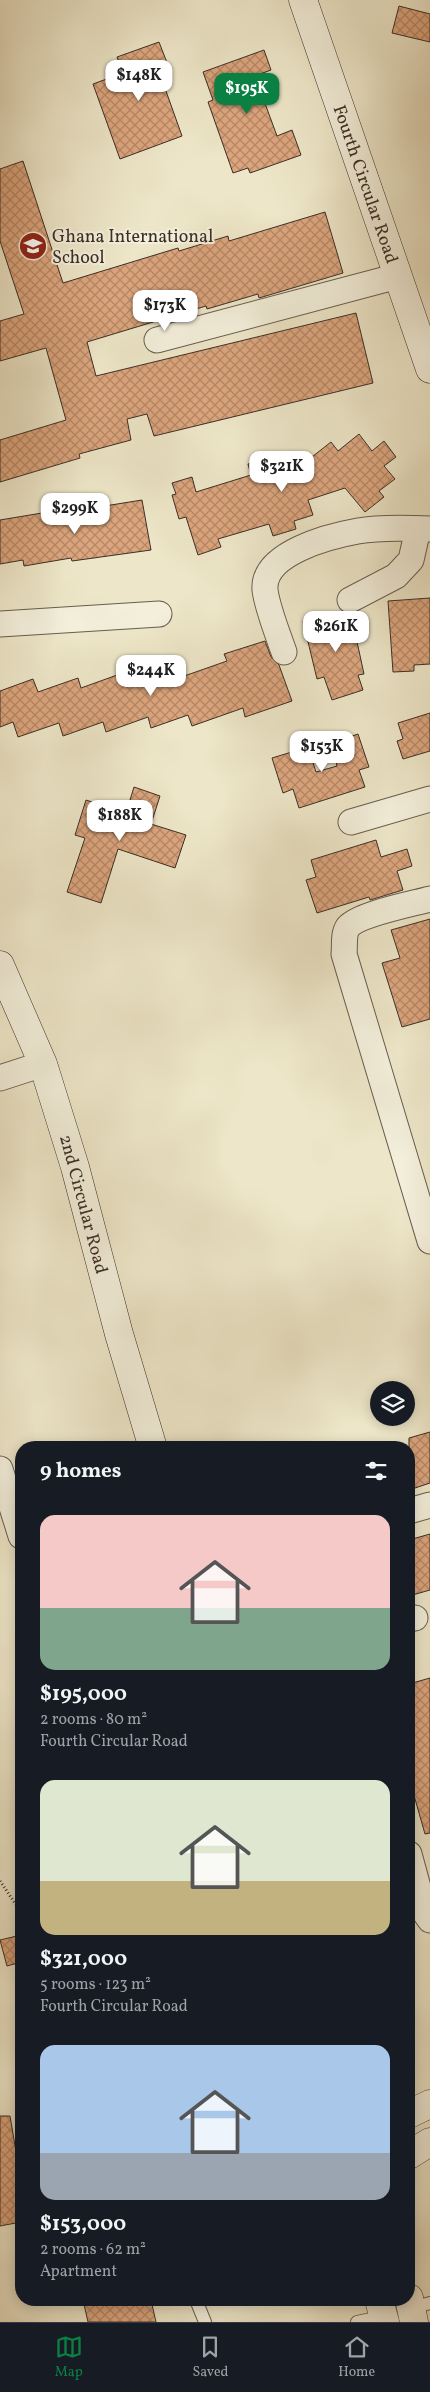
<!DOCTYPE html>
<meta charset="utf-8">
<style>
:root{--surface:#171b24;--page:#20242c;--text:#f1f3f6;--muted:#9ea1a6;--line:#363941;--accent:#0b8043}
body{margin:0;font-family:Vollkorn,serif;background:var(--page);color:var(--text);height:100vh;display:flex;flex-direction:column;font-size:19px;white-space:nowrap}
*{box-sizing:border-box;margin:0}
p{font-size:16px;color:var(--muted)}
.icon{flex:none;width:28px;height:28px;fill:none;stroke:currentColor;stroke-width:2;stroke-linecap:round;stroke-linejoin:round}
.map{position:relative;flex:1;overflow:hidden}
.details{position:absolute;left:15px;top:1441px;width:400px;height:865px;display:flex;flex-direction:column;background:var(--surface);border-radius:20px;box-shadow:0 2px 12px #0003}
.details>*{flex:none}
.fabs{position:absolute;left:370px;top:1381px;display:grid;gap:10px}
.fabs a{display:grid;place-items:center;width:45px;height:45px;border-radius:50%;background:var(--surface);box-shadow:0 2px 12px #0003;font-size:25px}
.price{position:absolute;translate:-50% -42px;padding:0 11px;border-radius:10px;background:#fff;color:#222;font-size:16px;line-height:32px;filter:drop-shadow(0 1px 2px #0008)}
.price::after{content:'';position:absolute;left:50%;top:30px;width:15px;height:11px;margin-left:-8px;background:inherit;clip-path:polygon(0 0,100% 0,50% 100%)}
.price.selected{background:var(--accent);color:#fff}
ul{padding:0;list-style:none}
li{display:grid;align-content:center;gap:10px;height:265px;padding:0 25px}
li span{display:grid;place-items:center;height:155px;border-radius:15px;color:#555}
li>.icon{margin-inline-start:auto}
span .icon{width:90px;height:90px;fill:#fffc;stroke-width:1}
li b{font-size:21px}
h2{display:flex;justify-content:space-between;align-items:center;height:60px;padding:0 25px;font-size:21px}
.menu{display:flex;justify-content:space-around;align-items:center;height:70px;border-top:1px solid var(--line);background:var(--surface);font-size:14px;color:var(--muted)}
.menu a{display:grid;justify-items:center;gap:2px}
.menu .selected{color:var(--accent)}
.map>svg:first-child{display:block}
.building{fill:url(#building-cross-hatch);stroke:#3b2f27}
.lines{fill:none;stroke-linecap:round;stroke-linejoin:round}
.lane-casing{stroke:#685d4f;stroke-width:14}
.street-casing{stroke:#685d4f;stroke-width:27}
.secondary-casing{stroke:#3b2f27;stroke-width:29}
.path{stroke:#3b2f27;stroke-width:3;stroke-dasharray:1 2.5;stroke-linecap:butt}
.lane{stroke:#f3efdb;stroke-width:12}
.street{stroke:#f3efdb;stroke-width:25}
.secondary{stroke:#f3efdb;stroke-width:28}
.labels{text-anchor:middle;stroke-width:4;stroke-linejoin:round;paint-order:stroke}
.street-label{font-size:18px;fill:#3b2f27;stroke:#f3efdb}
.poi-label{font-size:18px;fill:#3b2f27;stroke:#f3efdb;text-anchor:start}
</style>
<div class="map">
<svg width="430" height="2322" viewBox="0 0 430 2322">
<defs>
<pattern id="building-cross-hatch" width="8" height="8" patternUnits="userSpaceOnUse" patternTransform="scale(1.25)"><rect width="8" height="8" fill="#dca57d"/><path d="M0 0l8 8M0 8l8-8" fill="none" stroke="#b48766"/></pattern>
</defs>
<rect width="100%" height="100%" fill="#ede6c8"/>
<filter id="stains"><feTurbulence type="fractalNoise" baseFrequency=".004" numOctaves="4"/><feColorMatrix values="0 0 0 0 .2 0 0 0 0 .09 0 0 0 0 .02 0 0 0 .5 -.17"/></filter>
<radialGradient id="worn" r=".72"><stop offset=".6" stop-color="#630" stop-opacity="0"/><stop offset="1" stop-color="#630" stop-opacity=".3"/></radialGradient>
<g class="building">
<polygon points="399,6 430,14 430,42 392,33"/>
<polygon points="159,42 171,73 161,77 182,136 120,159 93,84 123,73 117,57"/>
<polygon points="264,50 271,70 260,74 268,96 263,98 277,136 292,130 301,155 250,173 248,168 233,173 208,102 213,100 203,72"/>
<polygon points="23,161 63,283 178,248 179,251 228,236 229,241 325,212 343,273 259,298 258,294 207,309 206,306 87,342 96,376 356,313 373,383 154,436 147,414 127,419 131,440 79,454 80,458 0,482 0,440 66,420 46,348 0,361 0,321 24,314 0,241 0,169"/>
<polygon points="359,434 372,451 384,441 396,457 384,466 395,479 379,491 384,497 365,512 345,488 308,500 313,515 294,521 296,529 273,536 269,524 218,539 221,547 198,555 186,517 179,519 172,495 176,494 172,483 192,477 196,492 251,475 248,464 267,458 271,474 303,464 331,442 338,451"/>
<polygon points="142,500 151,550 72,561 71,558 24,566 23,560 0,564 0,520 48,512 49,515"/>
<polygon points="430,598 430,664 414,665 414,671 393,672 388,601"/>
<polygon points="342,612 351,614 364,674 358,675 363,690 332,700 324,677 317,679 303,621"/>
<polygon points="265,641 271,657 279,665 292,701 245,717 243,708 192,726 188,715 151,728 148,717 106,732 103,722 63,736 59,723 18,737 13,722 0,727 0,691 33,679 38,692 78,678 81,688 120,674 124,685 166,670 170,681 227,661 224,654"/>
<polygon points="430,713 430,751 403,759 397,741 403,739 398,723"/>
<polygon points="358,734 369,767 359,770 365,787 299,808 293,789 283,793 272,758 305,748 306,751 309,750 316,772 337,766 332,743"/>
<polygon points="134,787 160,796 151,824 186,835 175,868 118,849 101,903 67,892 85,838 75,835 86,800 126,813"/>
<polygon points="376,840 381,857 407,849 412,866 397,871 403,890 370,900 369,897 317,913 306,880 316,877 311,860"/>
<polygon points="430,919 430,1019 402,1027 382,963 400,958 391,930"/>
<polygon points="430,1432 430,1483 409,1490 409,1438"/>
<polygon points="430,1534 430,1590 409,1596 409,1540"/>
<polygon points="430,1678 430,1833 425,1834 409,1778 409,1684"/>
<polygon points="21,1935 21,1962 7,1966 0,1940"/>
<polygon points="0,2116 10,2116 21,2181 21,2222 0,2226"/>
<polygon points="83,2300 151,2300 156,2322 88,2322"/>
</g>
<g class="lines">
<defs>
<g id="lane">
<polyline points="196,2300 205,2322"/>
<polyline points="408,2309 430,2303"/>
<polyline points="357,2322 386,2316"/>
</g>
<g id="street">
<polyline points="157,340 398,276"/>
<polyline points="350,600 396,576 411,560 418,529"/>
<polyline points="0,624 159,614"/>
<path d="M284,652C278,635 267,607 265,590C262,553 330,536 358,531C380,527 407,528 430,529"/>
<polyline points="351,822 430,799"/>
<path d="M430,899C412,904 359,914 348,927C343,934 345,946 344,954L430,1241"/>
<polyline points="0,1078 43,1064"/>
<polyline points="0,1469 21,1536"/>
<polyline points="409,1511 430,1505"/>
<polyline points="409,1619 415,1618"/>
<polyline points="409,1854 425,1913 430,1920"/>
</g>
<g id="secondary">
<polyline points="303,0 430,369"/>
<polyline points="0,965 43,1064 75,1167 119,1334 153,1448"/>
<polyline points="409,2114 430,2104"/>
<polyline points="409,2155 430,2142"/>
<polyline points="409,2298 414,2322"/>
<polyline points="379,2300 385,2322"/>
</g>
</defs>
<use href="#lane" class="lane-casing"/>
<use href="#street" class="street-casing"/>
<use href="#secondary" class="secondary-casing"/>
<polyline class="path" points="0,1881 21,1912"/>
<use href="#lane" class="lane"/>
<use href="#street" class="street"/>
<use href="#secondary" class="secondary"/>
</g>
<defs>
<symbol id="school-disc" viewBox="-11 -11 22 22"><circle r="9.5" fill="#8f2418" stroke="#f3efdb"/><path d="M0-5L7-2L0 1L-7-2ZM-4 1L0 2.5L4 1V4Q0 6-4 4Z" fill="#fff"/></symbol>
</defs>
<g fill-rule="evenodd">
<use href="#school-disc" x="17" y="230" width="32" height="32"/>
</g>
<g class="labels">
<g class="street-label">
<text transform="translate(366 184) rotate(71)" y="6">Fourth Circular Road</text>
<text transform="translate(84 1204) rotate(75)" y="6">2nd Circular Road</text>
</g>
<g class="poi-label">
<text x="52" y="242">Ghana International<tspan x="52" dy="21">School</tspan></text>
</g>
</g>
<rect width="100%" height="100%" filter="url(#stains)"/>
<rect width="100%" height="100%" fill="url(#worn)"/>
</svg>
<div class="fabs">
<a><svg class="icon" aria-label="layers" viewBox="0 0 24 24"><path d="M12 4l9 5-9 5-9-5zM3 14l9 5 9-5"/></svg></a>
</div>
<b class="price" style="left:139px;top:102px">$148K</b>
<b class="price selected" style="left:247px;top:115px">$195K</b>
<b class="price" style="left:165px;top:332px">$173K</b>
<b class="price" style="left:282px;top:493px">$321K</b>
<b class="price" style="left:75px;top:535px">$299K</b>
<b class="price" style="left:336px;top:653px">$261K</b>
<b class="price" style="left:151px;top:697px">$244K</b>
<b class="price" style="left:322px;top:773px">$153K</b>
<b class="price" style="left:120px;top:842px">$188K</b>
<section class="details">
<h2>9 homes<svg class="icon" aria-label="filters" viewBox="0 0 24 24"><path d="M4 7h16M4 17h16"/><circle cx="9" cy="7" r="2"/><circle cx="15" cy="17" r="2"/></svg></h2>
<ul>
<li><span style="background:linear-gradient(#f6c9c9 60%,#7fa58c 0)"><svg class="icon" aria-label="home" viewBox="0 0 24 24"><path d="M3 11l9-7 9 7M6 9v11h12V9"/></svg></span><div><b>$195,000</b><p>2 rooms · 80 m²</p><p>Fourth Circular Road</p></div></li>
<li><span style="background:linear-gradient(#dfe7d0 65%,#c2b280 0)"><svg class="icon" aria-label="home" viewBox="0 0 24 24"><path d="M3 11l9-7 9 7M6 9v11h12V9"/></svg></span><div><b>$321,000</b><p>5 rooms · 123 m²</p><p>Fourth Circular Road</p></div></li>
<li><span style="background:linear-gradient(#a9c7e8 70%,#9aa5b1 0)"><svg class="icon" aria-label="home" viewBox="0 0 24 24"><path d="M3 11l9-7 9 7M6 9v11h12V9"/></svg></span><div><b>$153,000</b><p>2 rooms · 62 m²</p><p>Apartment</p></div></li>
</ul>
</section>
</div>
<nav class="menu">
<a class="selected"><svg class="icon" aria-label="map" viewBox="0 0 24 24"><path d="M3 6l6-2 6 2 6-2v14l-6 2-6-2-6 2zM9 4v14M15 6v14"/></svg>Map</a>
<a><svg class="icon" aria-label="saved" viewBox="0 0 24 24"><path d="M7 4h10v16l-5-4-5 4z"/></svg>Saved</a>
<a><svg class="icon" aria-label="home" viewBox="0 0 24 24"><path d="M3 11l9-7 9 7M6 9v11h12V9"/></svg>Home</a>
</nav>
